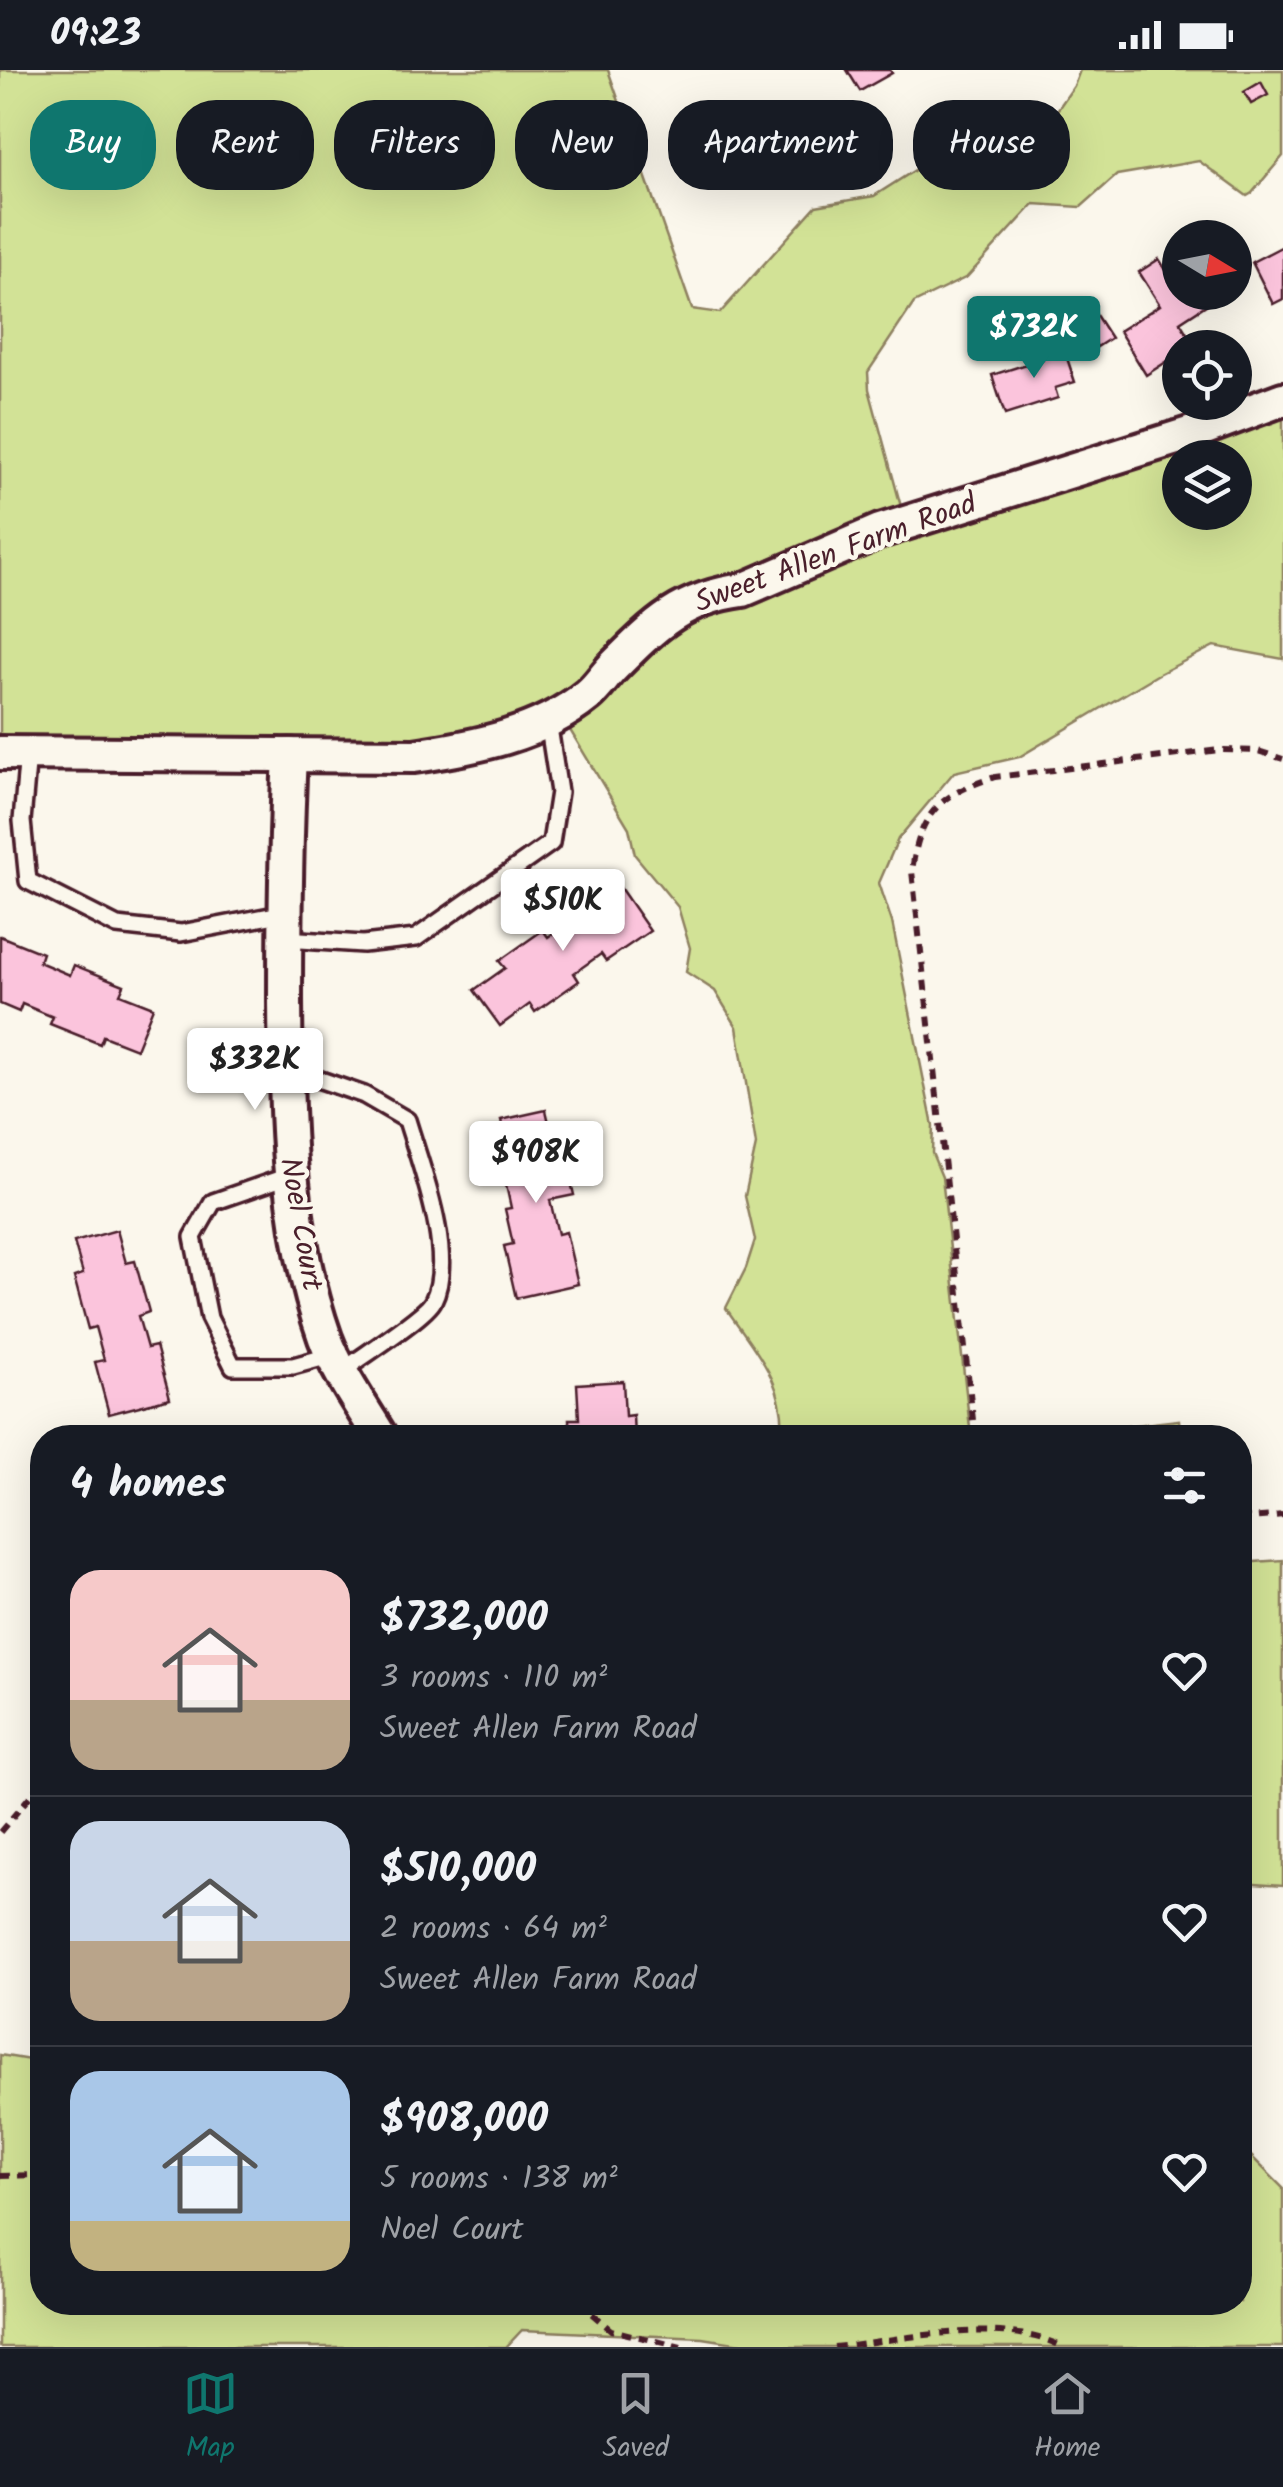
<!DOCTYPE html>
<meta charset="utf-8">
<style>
:root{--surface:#171b24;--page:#20242c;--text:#f1f3f6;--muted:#9ea1a6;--line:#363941;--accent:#0f766e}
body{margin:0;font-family:Kalam,sans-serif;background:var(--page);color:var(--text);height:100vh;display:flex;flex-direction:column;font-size:38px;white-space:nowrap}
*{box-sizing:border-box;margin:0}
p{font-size:32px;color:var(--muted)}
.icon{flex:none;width:55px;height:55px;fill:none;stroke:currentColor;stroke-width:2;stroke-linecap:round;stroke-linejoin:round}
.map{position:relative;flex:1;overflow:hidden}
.details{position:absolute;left:30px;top:1355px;width:1222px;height:890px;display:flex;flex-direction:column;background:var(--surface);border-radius:40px;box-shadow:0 10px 40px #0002}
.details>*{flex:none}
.banner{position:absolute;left:30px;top:30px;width:1225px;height:90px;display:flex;gap:20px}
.needle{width:65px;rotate:100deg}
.fabs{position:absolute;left:1162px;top:150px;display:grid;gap:20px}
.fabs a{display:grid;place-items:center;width:90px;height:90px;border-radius:50%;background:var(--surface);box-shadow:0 10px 40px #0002;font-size:50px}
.price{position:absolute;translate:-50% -85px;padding:0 22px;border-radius:10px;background:#fff;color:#222;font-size:32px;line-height:65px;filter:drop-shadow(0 2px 5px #0008)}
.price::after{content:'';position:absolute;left:50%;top:60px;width:30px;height:22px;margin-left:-15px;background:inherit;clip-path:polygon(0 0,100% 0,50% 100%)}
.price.active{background:var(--accent);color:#fff}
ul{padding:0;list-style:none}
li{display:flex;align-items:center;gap:30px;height:250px;padding:0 40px}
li+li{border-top:2px solid var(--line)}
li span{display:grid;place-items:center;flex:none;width:280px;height:200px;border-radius:30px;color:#555}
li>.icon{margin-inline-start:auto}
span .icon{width:120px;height:120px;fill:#fffc;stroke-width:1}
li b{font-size:42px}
h2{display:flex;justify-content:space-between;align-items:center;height:120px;padding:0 40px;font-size:42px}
.chip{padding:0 35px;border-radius:40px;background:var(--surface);box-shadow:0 10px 40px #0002;font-size:35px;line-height:90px}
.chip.active{background:var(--accent);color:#fff}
.status{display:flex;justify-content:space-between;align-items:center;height:70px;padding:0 50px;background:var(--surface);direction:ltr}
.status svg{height:28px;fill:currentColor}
.tab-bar{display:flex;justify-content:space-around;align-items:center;height:140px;border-top:2px solid var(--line);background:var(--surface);font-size:28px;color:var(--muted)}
.tab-bar a{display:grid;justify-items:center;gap:5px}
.tab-bar .active{color:var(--accent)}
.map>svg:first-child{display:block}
.green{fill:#d2e296;stroke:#8e8060;stroke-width:2.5;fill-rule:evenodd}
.building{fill:#fbc4dc;stroke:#4a1f2b;stroke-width:2.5}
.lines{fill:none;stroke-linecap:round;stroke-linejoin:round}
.lane-casing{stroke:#4a1f2b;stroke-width:22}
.street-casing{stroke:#4a1f2b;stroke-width:40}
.path{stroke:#4a1f2b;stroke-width:6;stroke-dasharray:10 8;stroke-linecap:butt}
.lane{stroke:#fbf7ec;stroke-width:15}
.street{stroke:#fbf7ec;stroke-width:32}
.labels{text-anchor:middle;stroke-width:9;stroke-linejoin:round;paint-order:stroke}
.street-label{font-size:30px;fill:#4a1f2b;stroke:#fbf7ec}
</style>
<div class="status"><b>09:23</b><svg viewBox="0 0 49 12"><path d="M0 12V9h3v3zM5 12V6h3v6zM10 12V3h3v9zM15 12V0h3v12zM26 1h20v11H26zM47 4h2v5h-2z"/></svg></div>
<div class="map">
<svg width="1283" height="2277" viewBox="0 0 1283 2277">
<rect width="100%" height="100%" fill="#fbf7ec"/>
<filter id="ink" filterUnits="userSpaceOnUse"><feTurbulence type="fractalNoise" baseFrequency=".01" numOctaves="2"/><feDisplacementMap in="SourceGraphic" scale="20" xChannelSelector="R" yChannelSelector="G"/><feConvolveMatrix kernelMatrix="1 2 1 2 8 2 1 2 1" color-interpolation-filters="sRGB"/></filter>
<g filter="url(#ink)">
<g class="green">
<path d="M0,0H608L692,239L720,243L816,136L874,126L926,93L1035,72L1074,16L1080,0H1283V86L1252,123L1247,126L1199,91L1117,105L1081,137L1034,134L967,207L914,233L868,302L869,319L906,455L1283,332V589L1214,576L1157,605L1019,687L954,702L898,769L879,813L892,852L933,1056L932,1083L942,1107L971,1367H782C787,1313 755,1281 726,1238L746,1198L755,1170L745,1126L756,1075L737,957L715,921L686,902L690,878L678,837L635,785L629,758L564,650L483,677L0,685ZM1180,388H1235V442H1180Z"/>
<polygon points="1179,1350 1181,1367 1033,1367"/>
<polygon points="1283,1490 1283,1815 1240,1812 1240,1493"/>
<polygon points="0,1985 42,1992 42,2232 1240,2232 1240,2065 1249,2084 1283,2118 1283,2277 760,2277 703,2268 522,2260 506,2277 0,2277"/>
</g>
<g class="building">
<polygon points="847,0 890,0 892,3 860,21"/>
<polygon points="1261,12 1268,25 1251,34 1244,22"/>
<polygon points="1283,176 1283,229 1273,234 1252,192"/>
<polygon points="1159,189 1175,214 1180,211 1180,222 1207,222 1212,231 1180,252 1194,275 1180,278 1180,283 1146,305 1119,261 1160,235 1139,202"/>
<polygon points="1096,245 1111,268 1097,277 1082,254"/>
<polygon points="1062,273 1075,312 1055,318 1058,328 1005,345 992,305 1043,289 1040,280"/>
<polygon points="614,809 650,861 606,891 601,884 574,903 579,911 535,942 530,934 500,956 474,920 505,898 499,891 543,860 548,867 576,847 570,840"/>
<polygon points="0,866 42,883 39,892 70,905 74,895 124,915 120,924 153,937 136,979 103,966 100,974 50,954 53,947 22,934 19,942 0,934"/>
<polygon points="546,1040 554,1074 562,1073 574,1125 550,1130 558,1164 566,1162 578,1214 516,1228 504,1176 513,1174 505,1139 511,1138 500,1087 509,1085 501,1050"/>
<polygon points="117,1160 126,1193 135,1191 149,1242 138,1246 147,1278 156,1276 170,1328 109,1344 95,1292 104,1290 95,1257 88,1259 74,1207 83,1204 74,1172"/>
<polygon points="623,1311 625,1346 633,1345 634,1368 570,1368 569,1349 579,1349 577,1314"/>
</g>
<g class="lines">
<defs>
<g id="lane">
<polyline points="28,683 22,751 28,811 117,856 181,863 286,843"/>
<polyline points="285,869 363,874 416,868 551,773 559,722 548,651"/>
<path d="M286,998L364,1025L407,1050C421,1097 456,1186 433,1231C426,1246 358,1289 341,1302"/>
<polyline points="291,1105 213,1132 193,1167 209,1248 233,1296 293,1296 333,1285"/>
</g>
<g id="street">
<path d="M0,683L414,686C475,677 539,665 588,625C598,617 605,605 614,596C656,554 682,528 743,520L880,461L1189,364L1283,329"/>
<path d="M290,685C286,766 285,847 285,929C286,1043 286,1158 325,1268C338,1303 361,1335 381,1368"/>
</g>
</defs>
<use href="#lane" class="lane-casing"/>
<use href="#street" class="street-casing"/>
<g class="path">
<path d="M975,1368L912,801C920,742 939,725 995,707L1220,680L1258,681L1283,689"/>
<polyline points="1240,1449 1283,1445"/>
<polyline points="0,1762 42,1712"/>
<polyline points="0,2106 42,2105"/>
<polyline points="578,2232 611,2260 681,2277"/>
<path d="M834,2277C900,2270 1003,2246 1063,2277"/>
</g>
<use href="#lane" class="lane"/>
<use href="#street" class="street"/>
</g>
</g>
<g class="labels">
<g class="street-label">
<text transform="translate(835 482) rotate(-20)" y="10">Sweet Allen Farm Road</text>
<text transform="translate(302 1154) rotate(80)" y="10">Noel Court</text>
</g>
</g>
</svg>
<div class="fabs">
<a><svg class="needle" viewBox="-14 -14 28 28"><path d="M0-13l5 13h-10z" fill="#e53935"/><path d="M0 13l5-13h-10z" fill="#9ea1a6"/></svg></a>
<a><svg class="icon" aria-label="locate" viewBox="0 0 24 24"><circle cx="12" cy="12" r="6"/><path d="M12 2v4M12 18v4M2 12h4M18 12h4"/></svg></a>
<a><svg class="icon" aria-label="layers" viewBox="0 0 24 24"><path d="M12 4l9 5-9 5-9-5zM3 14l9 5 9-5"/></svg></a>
</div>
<b class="price active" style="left:1034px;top:311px">$732K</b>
<b class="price" style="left:563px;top:884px">$510K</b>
<b class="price" style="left:255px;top:1043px">$332K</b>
<b class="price" style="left:536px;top:1136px">$908K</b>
<div class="banner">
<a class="chip active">Buy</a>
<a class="chip">Rent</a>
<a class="chip">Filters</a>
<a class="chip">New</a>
<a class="chip">Apartment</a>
<a class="chip">House</a>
</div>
<section class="details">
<h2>4 homes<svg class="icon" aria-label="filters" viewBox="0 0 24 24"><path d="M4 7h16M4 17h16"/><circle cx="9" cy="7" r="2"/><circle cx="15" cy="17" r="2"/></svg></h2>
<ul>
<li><span style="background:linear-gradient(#f6c9c9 65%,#b9a48a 0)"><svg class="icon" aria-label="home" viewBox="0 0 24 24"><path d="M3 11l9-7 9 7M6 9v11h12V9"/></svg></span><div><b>$732,000</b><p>3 rooms · 110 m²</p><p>Sweet Allen Farm Road</p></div><svg class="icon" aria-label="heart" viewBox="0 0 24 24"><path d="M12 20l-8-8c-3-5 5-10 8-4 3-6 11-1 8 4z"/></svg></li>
<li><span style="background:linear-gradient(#c9d6e8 60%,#b9a48a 0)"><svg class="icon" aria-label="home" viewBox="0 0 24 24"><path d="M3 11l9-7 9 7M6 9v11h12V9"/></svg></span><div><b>$510,000</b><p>2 rooms · 64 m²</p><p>Sweet Allen Farm Road</p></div><svg class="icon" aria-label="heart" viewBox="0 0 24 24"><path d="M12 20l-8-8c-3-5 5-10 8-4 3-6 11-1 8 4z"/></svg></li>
<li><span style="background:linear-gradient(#a9c7e8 75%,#c2b280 0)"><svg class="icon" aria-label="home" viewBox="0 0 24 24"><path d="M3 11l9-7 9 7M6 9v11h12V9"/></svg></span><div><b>$908,000</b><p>5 rooms · 138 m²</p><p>Noel Court</p></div><svg class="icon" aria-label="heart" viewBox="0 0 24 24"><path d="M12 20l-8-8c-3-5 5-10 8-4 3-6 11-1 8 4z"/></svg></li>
</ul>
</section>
</div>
<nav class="tab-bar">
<a class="active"><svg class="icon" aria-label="map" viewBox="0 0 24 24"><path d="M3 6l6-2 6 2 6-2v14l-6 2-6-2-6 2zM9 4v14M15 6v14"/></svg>Map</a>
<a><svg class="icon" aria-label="saved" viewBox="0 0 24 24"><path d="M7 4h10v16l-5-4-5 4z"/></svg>Saved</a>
<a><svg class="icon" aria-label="home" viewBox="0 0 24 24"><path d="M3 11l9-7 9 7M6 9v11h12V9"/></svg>Home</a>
</nav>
